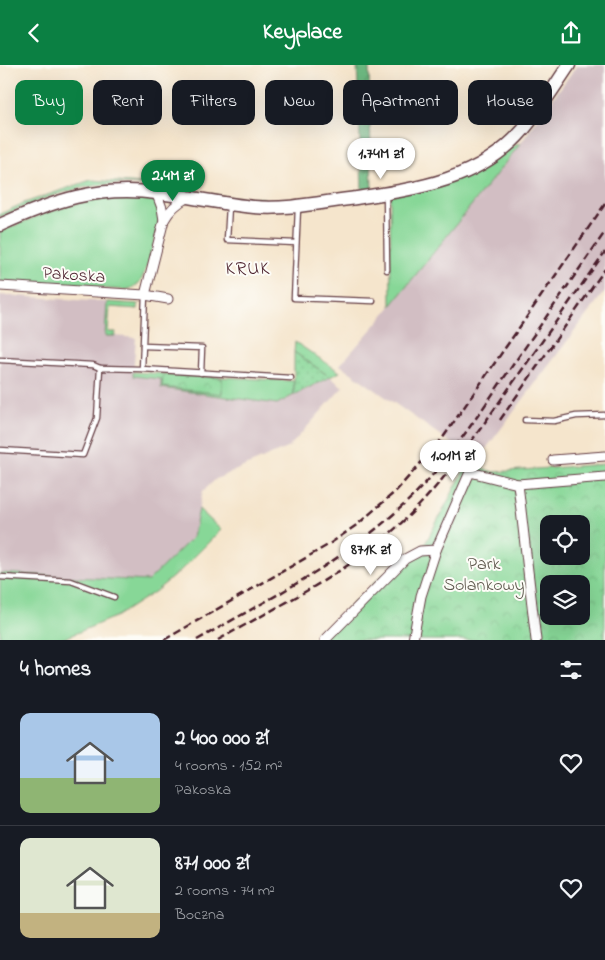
<!DOCTYPE html>
<meta charset="utf-8">
<style>
:root{--surface:#171b24;--page:#242831;--text:#f1f3f6;--muted:#9ea1a6;--line:#363941;--accent:#0b8043}
body{margin:0;font-family:"Indie Flower",sans-serif;background:var(--page);color:var(--text);height:100vh;display:flex;flex-direction:column;font-size:19px;white-space:nowrap}
*{box-sizing:border-box;margin:0}
p{font-size:16px;color:var(--muted)}
.icon{flex:none;width:28px;height:28px;fill:none;stroke:currentColor;stroke-width:2;stroke-linecap:round;stroke-linejoin:round}
.map{position:relative;height:575px;overflow:hidden}
.panel{display:flex;flex-direction:column;background:var(--surface);flex:1}
.panel>*{flex:none}
.top-card{position:absolute;left:15px;top:15px;width:575px;height:45px;display:flex;gap:10px}
.controls{position:absolute;left:540px;top:450px;display:grid;gap:10px}
.controls a{display:grid;place-items:center;width:50px;height:50px;border-radius:10px;background:var(--surface);box-shadow:0 5px 20px #0002;font-size:25px}
.price{position:absolute;translate:-50% -42px;padding:0 11px;border-radius:18px;background:#fff;color:#222;font-size:16px;line-height:32px;filter:drop-shadow(0 1px 2px #0008)}
.price::after{content:'';position:absolute;left:50%;top:30px;width:15px;height:11px;margin-left:-8px;background:inherit;clip-path:polygon(0 0,100% 0,50% 100%)}
.price.selected{background:var(--accent);color:#fff}
ul{padding:0;list-style:none}
li{display:flex;align-items:center;gap:15px;height:125px;padding:0 20px}
li+li{border-top:1px solid var(--line)}
li span{display:grid;place-items:center;flex:none;width:140px;height:100px;border-radius:10px;color:#555}
li>.icon{margin-inline-start:auto}
span .icon{width:60px;height:60px;fill:#fffc;stroke-width:1}
li b{font-size:21px}
h2{display:flex;justify-content:space-between;align-items:center;height:60px;padding:0 20px;font-size:21px}
.tag{padding:0 18px;border-radius:10px;background:var(--surface);box-shadow:0 5px 20px #0002;font-size:18px;line-height:45px}
.tag.selected{background:var(--accent);color:#fff}
header{display:flex;justify-content:space-between;align-items:center;height:65px;padding:0 20px;background:var(--accent);color:#fff;font-size:22px;font-weight:700}
.map>svg:first-child{display:block}
.industrial{fill:#d2bec3}
.grass{fill:#87d797;stroke:#687b61}
.forest{fill:url(#forest-crowns);stroke:#5c6c56}
.park{fill:url(#park-crowns);stroke:#687b61;fill-rule:evenodd}
.garden{fill:url(#garden-dots);stroke:#687b61}
.lines{fill:none;stroke-linecap:round;stroke-linejoin:round}
.service-casing{stroke:#643d43;stroke-width:7}
.minor-casing{stroke:#643d43;stroke-width:11}
.secondary-casing{stroke:#643d43;stroke-width:15}
.service{stroke:#fff;stroke-width:4.5}
.minor{stroke:#fff;stroke-width:9}
.secondary{stroke:#fff;stroke-width:12}
.rail{stroke:#4a1f2b;stroke-width:2.5;stroke-dasharray:8 4;stroke-linecap:butt}
.labels{text-anchor:middle;stroke-width:4;stroke-linejoin:round;paint-order:stroke}
.street-label{font-size:18px;fill:#4a1f2b;stroke:#fdfcf7}
.park-label{font-size:18px;fill:#5c564b;stroke:#fdfcf7}
.neighbourhood-label{font-size:19px;letter-spacing:1px;fill:#4a1f2b;stroke:#fdfcf7}
</style>
<header><svg class="icon" aria-label="back" viewBox="0 0 24 24"><path d="M15 5l-7 7 7 7"/></svg>Keyplace<svg class="icon" aria-label="share" viewBox="0 0 24 24"><path d="M12 15V3M7 8l5-5 5 5M5 13v7h14v-7"/></svg></header>
<div class="map">
<svg width="605" height="575" viewBox="0 0 605 575">
<defs>
<pattern id="forest-crowns" width="20" height="18" patternUnits="userSpaceOnUse" patternTransform="scale(1.25)"><rect width="20" height="18" fill="#6db880"/><path d="M2 6a3 3 0 1 1 6 0M12 15a3 3 0 1 1 6 0" fill="none" stroke="#5c9569"/></pattern>
<pattern id="park-crowns" width="20" height="18" patternUnits="userSpaceOnUse" patternTransform="scale(1.25)"><rect width="20" height="18" fill="#87d797"/><path d="M2 6a3 3 0 1 1 6 0M12 15a3 3 0 1 1 6 0" fill="none" stroke="#76b882"/></pattern>
<pattern id="garden-dots" width="8" height="8" patternUnits="userSpaceOnUse" patternTransform="scale(1.25)"><rect width="8" height="8" fill="#87d797"/><path d="M2 2h.1M6 6h.1" fill="none" stroke="#76b882" stroke-width="1.8" stroke-linecap="round"/></pattern>
</defs>
<rect width="100%" height="100%" fill="#fdfcf7"/>
<filter id="ink" filterUnits="userSpaceOnUse"><feTurbulence type="fractalNoise" baseFrequency=".02" numOctaves="2"/><feDisplacementMap in="SourceGraphic" scale="10" xChannelSelector="R" yChannelSelector="G"/><feConvolveMatrix kernelMatrix="1 2 1 2 8 2 1 2 1" color-interpolation-filters="sRGB"/></filter>
<filter id="wash" filterUnits="userSpaceOnUse"><feTurbulence type="fractalNoise" baseFrequency=".0096" numOctaves="4" result="noise"/><feDisplacementMap in="SourceGraphic" scale="20" xChannelSelector="R" yChannelSelector="G"/><feGaussianBlur stdDeviation="1.12" result="paint"/><feColorMatrix in="noise" values="0 0 0 0 0 0 0 0 0 0 0 0 0 0 0 0 0 1.4 0 .05"/><feComposite in="paint" operator="in"/></filter>
<g filter="url(#wash)">
<rect width="100%" height="100%" fill="#f5e5cc"/>
<g class="industrial">
<polygon points="577,0 605,0 605,226 485,385 471,392 340,300 383,251 521,78"/>
<polygon points="0,230 107,237 105,270 136,273 133,310 161,314 161,323 277,339 330,312 343,322 289,382 216,414 203,426 193,472 148,516 0,508"/>
</g>
<g class="grass">
<polygon points="521,78 391,241 390,131"/>
<path d="M91,115L144,119L231,132L264,133V137C216,133 168,120 120,119C78,119 38,135 0,152V149L24,138Z"/>
<path d="M110,132C120,132 145,129 153,134C159,137 160,148 159,155C158,167 146,210 139,218C135,222 130,224 125,225L0,217V167C36,151 71,137 110,132Z"/>
<polygon points="107,237 138,239 138,244 110,242 108,267 116,267 115,271 105,271"/>
<polygon points="295,277 340,307 330,312 294,287"/>
<polygon points="133,307 294,316 294,330 277,339 161,323 161,314 133,311"/>
<polygon points="199,444 221,465 181,505 156,526 117,551 60,575 0,575 0,508 148,516 193,472"/>
</g>
<polygon class="forest" points="357,0 369,0 372,126 362,127"/>
<g class="park">
<polygon points="163,310 222,313 222,329 162,322"/>
<path d="M468,398L494,407L605,399V575H315L382,510L402,493L425,479ZM549,459H581V491H549ZM549,519H581V551H549Z"/>
</g>
<polygon class="garden" points="294,287 330,312 294,330"/>
</g>
<g filter="url(#ink)">
<g class="lines">
<defs>
<g id="service">
<polyline points="386,129 387,205"/>
<polyline points="229,141 227,175 296,178"/>
<polyline points="298,143 294,233 373,236"/>
<polyline points="145,230 142,304 291,313"/>
<polyline points="143,281 202,283 201,308"/>
<polyline points="0,295 93,300 100,303"/>
<polyline points="525,355 554,356 576,351 605,350"/>
<polyline points="0,385 83,390 97,353 100,303 142,304"/>
<polyline points="0,512 71,516 114,532"/>
</g>
<g id="minor">
<polyline points="156,127 162,143 164,155"/>
<polyline points="0,221 145,230 168,234"/>
<path d="M145,230L164,155C170,144 177,138 188,132"/>
<polyline points="553,395 605,391"/>
<polyline points="518,419 536,575"/>
<polyline points="325,575 405,494 420,486 436,485"/>
<polyline points="413,575 421,531 436,485 470,407 518,419 605,412"/>
</g>
<path id="secondary" d="M0,160C53,136 97,120 157,128C189,131 221,139 254,142C288,145 322,137 356,133C417,124 480,115 523,65C540,45 554,22 569,0"/>
</defs>
<use href="#service" class="service-casing"/>
<use href="#minor" class="minor-casing"/>
<use href="#secondary" class="secondary-casing"/>
<use href="#service" class="service"/>
<use href="#minor" class="minor"/>
<use href="#secondary" class="secondary"/>
<g class="rail">
<polyline points="500,355 605,204"/>
<polyline points="164,575 328,480 358,459 396,426 442,374 605,139"/>
<path d="M197,575C265,536 338,500 397,446C439,409 470,362 501,317C536,267 570,217 605,167"/>
<path d="M218,575C276,542 338,513 389,469C437,428 471,377 507,326C540,280 572,233 605,187"/>
</g>
</g>
</g>
<g class="labels">
<g class="street-label">
<text transform="translate(74 209) rotate(4)" y="6">Pakoska</text>
</g>
<g class="park-label">
<text x="484" y="504">Park<tspan x="484" dy="21">Solankowy</tspan></text>
</g>
<g class="neighbourhood-label">
<text x="248" y="209">KRUK</text>
</g>
</g>
</svg>
<div class="controls">
<a><svg class="icon" aria-label="locate" viewBox="0 0 24 24"><circle cx="12" cy="12" r="6"/><path d="M12 2v4M12 18v4M2 12h4M18 12h4"/></svg></a>
<a><svg class="icon" aria-label="layers" viewBox="0 0 24 24"><path d="M12 4l9 5-9 5-9-5zM3 14l9 5 9-5"/></svg></a>
</div>
<b class="price" style="left:381px;top:115px">1.74M zł</b>
<b class="price selected" style="left:173px;top:137px">2.4M zł</b>
<b class="price" style="left:453px;top:417px">1.01M zł</b>
<b class="price" style="left:371px;top:511px">871K zł</b>
<div class="top-card">
<a class="tag selected">Buy</a>
<a class="tag">Rent</a>
<a class="tag">Filters</a>
<a class="tag">New</a>
<a class="tag">Apartment</a>
<a class="tag">House</a>
</div>
</div>
<section class="panel">
<h2>4 homes<svg class="icon" aria-label="filters" viewBox="0 0 24 24"><path d="M4 7h16M4 17h16"/><circle cx="9" cy="7" r="2"/><circle cx="15" cy="17" r="2"/></svg></h2>
<ul>
<li><span style="background:linear-gradient(#a9c7e8 65%,#8fb573 0)"><svg class="icon" aria-label="home" viewBox="0 0 24 24"><path d="M3 11l9-7 9 7M6 9v11h12V9"/></svg></span><div><b>2 400 000 zł</b><p>4 rooms · 152 m²</p><p>Pakoska</p></div><svg class="icon" aria-label="heart" viewBox="0 0 24 24"><path d="M12 20l-8-8c-3-5 5-10 8-4 3-6 11-1 8 4z"/></svg></li>
<li><span style="background:linear-gradient(#dfe7d0 75%,#c2b280 0)"><svg class="icon" aria-label="home" viewBox="0 0 24 24"><path d="M3 11l9-7 9 7M6 9v11h12V9"/></svg></span><div><b>871 000 zł</b><p>2 rooms · 74 m²</p><p>Boczna</p></div><svg class="icon" aria-label="heart" viewBox="0 0 24 24"><path d="M12 20l-8-8c-3-5 5-10 8-4 3-6 11-1 8 4z"/></svg></li>
</ul>
</section>
